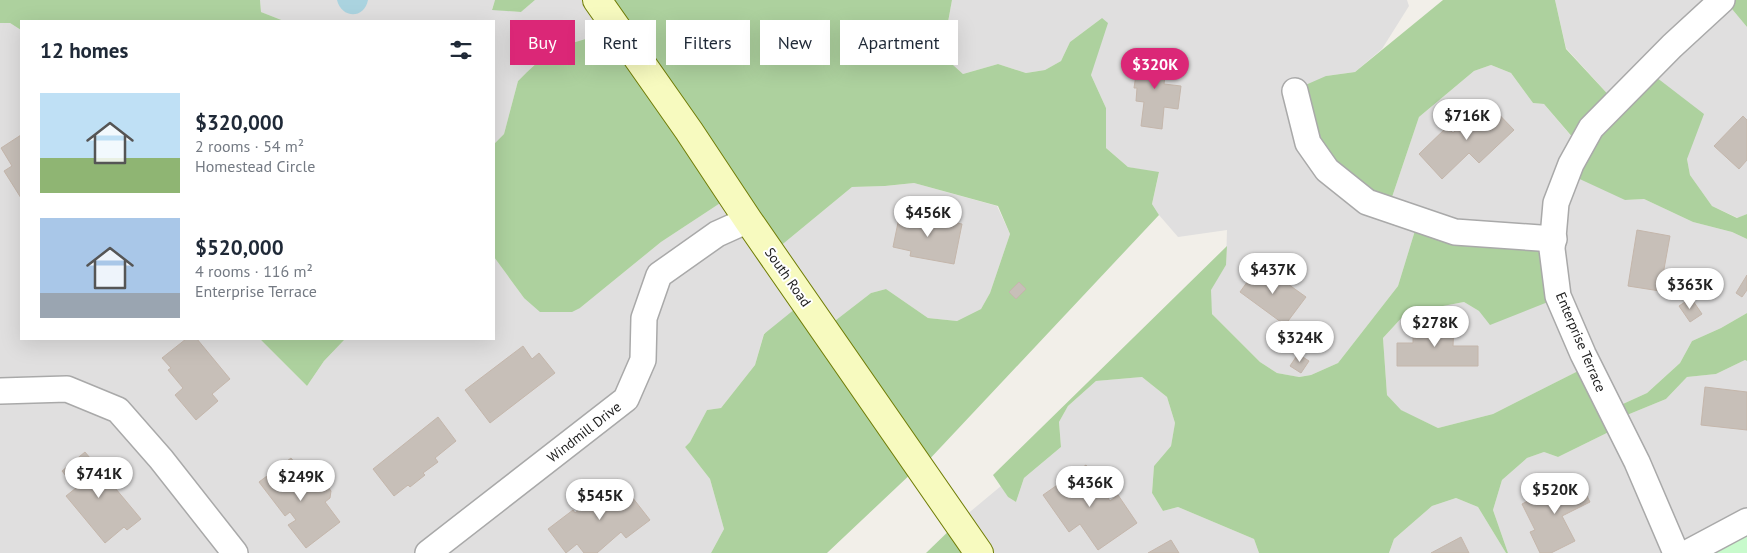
<!DOCTYPE html>
<meta charset="utf-8">
<style>
:root{--surface:#fff;--page:#f6f6f7;--text:#1f2937;--muted:#747a83;--accent:#db2777}
body{margin:0;font-family:"PT Sans",sans-serif;background:var(--page);color:var(--text);height:100vh;display:flex;flex-direction:column;font-size:19px;white-space:nowrap}
*{box-sizing:border-box;margin:0}
p{font-size:16px;color:var(--muted)}
.icon{flex:none;width:28px;height:28px;fill:none;stroke:currentColor;stroke-width:2;stroke-linecap:round;stroke-linejoin:round}
.map{position:relative;flex:1;overflow:hidden}
.side{position:absolute;left:20px;top:20px;width:475px;height:320px;display:flex;flex-direction:column;background:var(--surface);border-radius:0px;box-shadow:0 5px 20px #0002}
.side>*{flex:none}
.hud{position:absolute;left:510px;top:20px;width:475px;height:45px;display:flex;gap:10px}
.price{position:absolute;translate:-50% -42px;padding:0 11px;border-radius:18px;background:#fff;color:#222;font-size:16px;line-height:32px;filter:drop-shadow(0 1px 2px #0008)}
.price::after{content:'';position:absolute;left:50%;top:30px;width:15px;height:11px;margin-left:-8px;background:inherit;clip-path:polygon(0 0,100% 0,50% 100%)}
.price.current{background:var(--accent);color:#fff}
ul{padding:0;list-style:none}
li{display:flex;align-items:center;gap:15px;height:125px;padding:0 20px}
li span{display:grid;place-items:center;flex:none;width:140px;height:100px;border-radius:0px;color:#555}
li>.icon{margin-inline-start:auto}
span .icon{width:60px;height:60px;fill:#fffc;stroke-width:1}
li b{font-size:21px}
h2{display:flex;justify-content:space-between;align-items:center;height:60px;padding:0 20px;font-size:21px}
.chip{padding:0 18px;border-radius:0px;background:var(--surface);box-shadow:0 5px 20px #0002;font-size:18px;line-height:45px}
.chip.current{background:var(--accent);color:#fff}
.map>svg:first-child{display:block}
.residential{fill:#e0dfdf}
.forest{fill:#add19e}
.park{fill:#c8facc}
.water{fill:#aad3df}
.building{fill:#c7bfb8;stroke:#c4b6ab}
.lines{fill:none;stroke-linecap:round;stroke-linejoin:round}
.street-casing{stroke:#a9a9a9;stroke-width:28}
.secondary-casing{stroke:#707d05;stroke-width:30}
.street{stroke:#fff;stroke-width:25}
.secondary{stroke:#f7fabf;stroke-width:28}
.labels{text-anchor:middle;stroke-width:4;stroke-linejoin:round;paint-order:stroke}
.street-label{font-size:14px;fill:#222;stroke:#fff}
</style>
<div class="map">
<svg width="1747" height="553" viewBox="0 0 1747 553">
<rect width="100%" height="100%" fill="#f2efe9"/>
<g class="residential">
<polygon points="260,0 495,0 492,9 521,12 535,0 601,0 619,29 552,49 527,72 518,81 504,134 494,144 494,21 284,21 261,12"/>
<polygon points="952,0 1407,0 1409,6 1382,49 1355,72 1326,76 1388,209 1419,117 1474,71 1491,65 1511,73 1533,103 1544,104 1625,200 1644,199 1693,222 1732,232 1747,239 1747,313 1721,328 1692,341 1680,363 1647,393 1614,408 1588,366 1493,414 1438,428 1400,410 1387,395 1383,338 1406,313 1464,302 1479,311 1417,224 1398,286 1338,363 1311,375 1298,377 1277,373 1260,362 1212,314 1210,290 1226,265 1227,230 1178,237 1159,215 1152,204 1159,173 1128,167 1106,148 1106,108 1091,75 1102,18 1070,42 1061,61 1045,70 1026,73 998,64 963,74 942,55"/>
<polygon points="1555,0 1713,0 1727,3 1747,27 1747,214 1738,218 1712,206 1690,175 1687,159 1616,103 1566,48"/>
<polygon points="0,23 10,23 21,30 21,339 260,339 307,386 324,361 345,339 494,339 494,257 524,298 580,308 661,242 734,194 778,248 852,187 886,186 914,183 997,206 1010,234 990,293 981,309 957,321 928,318 886,289 871,293 827,327 764,333 755,365 721,408 707,410 690,442 685,447 710,479 724,529 711,553 0,553"/>
<polygon points="1745,360 1747,361 1747,523 1691,553 1508,553 1493,510 1502,480 1527,458 1544,452 1558,457 1619,427 1627,415 1666,399 1687,377 1716,374"/>
<polygon points="1142,377 1167,397 1175,423 1171,446 1154,466 1152,493 1163,511 1178,507 1254,539 1259,553 981,553 965,516 1001,486 1008,497 1016,502 1024,478 1061,447 1059,422 1068,406 1096,381"/>
<polygon points="1456,498 1478,507 1506,553 1389,553 1394,539 1432,506"/>
</g>
<g class="forest">
<polygon points="0,0 260,0 261,12 284,21 21,21 21,30 10,23 0,23"/>
<polygon points="495,0 535,0 521,12 492,10"/>
<polygon points="601,0 952,0 942,55 963,74 998,64 1026,73 1045,70 1061,61 1070,42 1102,18 1108,23 1091,75 1106,108 1106,148 1128,167 1159,172 1152,204 1159,215 925,464 915,470 827,553 711,553 724,529 710,479 685,447 690,442 707,410 721,408 755,365 764,334 806,300 827,327 871,293 886,289 928,318 957,321 981,309 990,293 1010,234 998,206 914,183 885,186 852,187 778,248 734,194 661,242 580,308 572,312 540,312 524,298 494,257 494,144 504,134 518,81 527,72 552,49 619,29"/>
<polygon points="1443,0 1555,0 1566,49 1616,103 1652,74 1704,114 1687,159 1690,175 1712,206 1737,218 1747,214 1747,239 1732,232 1693,222 1644,199 1625,200 1571,175 1580,146 1544,104 1533,103 1511,73 1491,65 1474,71 1419,117 1388,209 1329,172 1294,90 1326,76 1355,72"/>
<polygon points="1713,0 1747,0 1747,27 1727,3"/>
<polygon points="1417,224 1547,240 1558,298 1490,325 1479,311 1464,302 1406,313 1383,338 1387,395 1401,410 1438,428 1493,414 1588,366 1614,408 1647,393 1680,363 1692,341 1721,328 1747,313 1747,361 1745,360 1716,374 1687,377 1666,399 1627,415 1619,427 1558,457 1544,452 1527,458 1502,480 1493,510 1508,553 1506,553 1478,507 1456,498 1432,506 1394,539 1389,553 1259,553 1254,539 1178,507 1163,511 1152,493 1154,466 1171,446 1175,423 1167,397 1142,377 1096,381 1068,406 1059,422 1061,447 1024,478 1016,502 1008,497 993,475 1227,246 1226,265 1211,290 1212,314 1260,362 1277,373 1299,377 1311,375 1338,363 1398,286"/>
<polygon points="260,339 345,339 324,361 307,386"/>
<polygon points="955,525 981,553 926,553"/>
</g>
<polygon class="park" points="1747,525 1747,553 1695,553"/>
<path class="water" d="M337,0H368C364,20 341,18 337,0Z"/>
<g class="building">
<polygon points="1139,54 1167,58 1164,84 1181,86 1178,109 1164,107 1162,129 1141,126 1144,102 1136,101 1137,88 1134,88"/>
<polygon points="1486,101 1514,130 1479,163 1469,153 1442,179 1419,154 1447,127 1453,133"/>
<polygon points="1743,116 1747,120 1747,160 1739,169 1714,146"/>
<polygon points="21,135 21,198 4,171 12,166 1,148"/>
<polygon points="900,213 962,224 954,264 910,256 911,251 893,247"/>
<polygon points="1637,230 1670,236 1660,291 1628,286"/>
<polygon points="1260,264 1306,297 1285,325 1240,292"/>
<polygon points="1747,275 1747,290 1742,297 1736,293"/>
<polygon points="1019,282 1026,289 1016,299 1009,292"/>
<polygon points="1691,298 1702,314 1690,322 1679,306"/>
<polygon points="1413,324 1454,324 1453,346 1478,346 1478,366 1397,366 1397,343 1413,343"/>
<polygon points="186,339 197,339 230,379 212,394 218,401 196,420 175,395 183,388 168,370 171,368 162,358"/>
<polygon points="523,346 532,359 539,353 555,373 490,423 465,390"/>
<polygon points="1298,354 1309,361 1301,373 1290,366"/>
<polygon points="1705,387 1747,392 1747,430 1701,425"/>
<polygon points="438,417 456,441 435,458 438,462 423,473 425,475 410,487 408,485 394,496 373,469"/>
<polygon points="85,452 141,519 127,530 124,527 105,543 66,496 76,488 62,471"/>
<polygon points="291,458 312,485 317,481 325,483 331,491 330,498 325,502 340,522 306,548 288,525 296,520 290,512 285,516 259,482"/>
<polygon points="1086,465 1110,501 1118,495 1137,523 1098,550 1080,524 1069,532 1043,495"/>
<polygon points="1577,476 1590,502 1562,516 1575,541 1551,553 1540,553 1530,532 1535,530 1522,504"/>
<polygon points="618,479 650,520 626,538 621,532 597,553 584,553 577,544 566,553 548,529 573,510 575,513"/>
<polygon points="1461,537 1469,553 1431,553"/>
<polygon points="1171,540 1179,553 1148,553"/>
</g>
<g class="lines">
<defs>
<g id="street">
<polyline points="1295,91 1308,143 1327,170 1367,202 1455,232 1554,239"/>
<polyline points="0,391 67,389 118,410 161,459 235,553"/>
<polyline points="428,553 626,399 643,360 644,318 659,275 717,234 748,220"/>
<polyline points="1676,553 1637,462 1583,354 1558,296 1552,249 1556,203 1571,164 1591,128 1672,46 1722,0"/>
<polyline points="1687,553 1747,521"/>
</g>
<polyline id="secondary" points="597,0 689,131 748,220 979,553"/>
</defs>
<use href="#street" class="street-casing"/>
<use href="#secondary" class="secondary-casing"/>
<use href="#street" class="street"/>
<use href="#secondary" class="secondary"/>
</g>
<g class="labels">
<g class="street-label">
<text transform="translate(788 277) rotate(55)" y="5">South Road</text>
<text transform="translate(1581 342) rotate(67)" y="5">Enterprise Terrace</text>
<text transform="translate(584 432) rotate(-38)" y="5">Windmill Drive</text>
</g>
</g>
</svg>
<b class="price current" style="left:1155px;top:90px">$320K</b>
<b class="price" style="left:1467px;top:141px">$716K</b>
<b class="price" style="left:928px;top:238px">$456K</b>
<b class="price" style="left:1273px;top:295px">$437K</b>
<b class="price" style="left:1690px;top:310px">$363K</b>
<b class="price" style="left:1435px;top:348px">$278K</b>
<b class="price" style="left:1300px;top:363px">$324K</b>
<b class="price" style="left:99px;top:499px">$741K</b>
<b class="price" style="left:301px;top:502px">$249K</b>
<b class="price" style="left:1090px;top:508px">$436K</b>
<b class="price" style="left:1555px;top:515px">$520K</b>
<b class="price" style="left:600px;top:521px">$545K</b>
<div class="hud">
<a class="chip current">Buy</a>
<a class="chip">Rent</a>
<a class="chip">Filters</a>
<a class="chip">New</a>
<a class="chip">Apartment</a>
</div>
<section class="side">
<h2>12 homes<svg class="icon" aria-label="filters" viewBox="0 0 24 24"><path d="M4 7h16M4 17h16"/><circle cx="9" cy="7" r="2"/><circle cx="15" cy="17" r="2"/></svg></h2>
<ul>
<li><span style="background:linear-gradient(#bfe0f5 65%,#8fb573 0)"><svg class="icon" aria-label="home" viewBox="0 0 24 24"><path d="M3 11l9-7 9 7M6 9v11h12V9"/></svg></span><div><b>$320,000</b><p>2 rooms · 54 m²</p><p>Homestead Circle</p></div></li>
<li><span style="background:linear-gradient(#a9c7e8 75%,#9aa5b1 0)"><svg class="icon" aria-label="home" viewBox="0 0 24 24"><path d="M3 11l9-7 9 7M6 9v11h12V9"/></svg></span><div><b>$520,000</b><p>4 rooms · 116 m²</p><p>Enterprise Terrace</p></div></li>
</ul>
</section>
</div>
